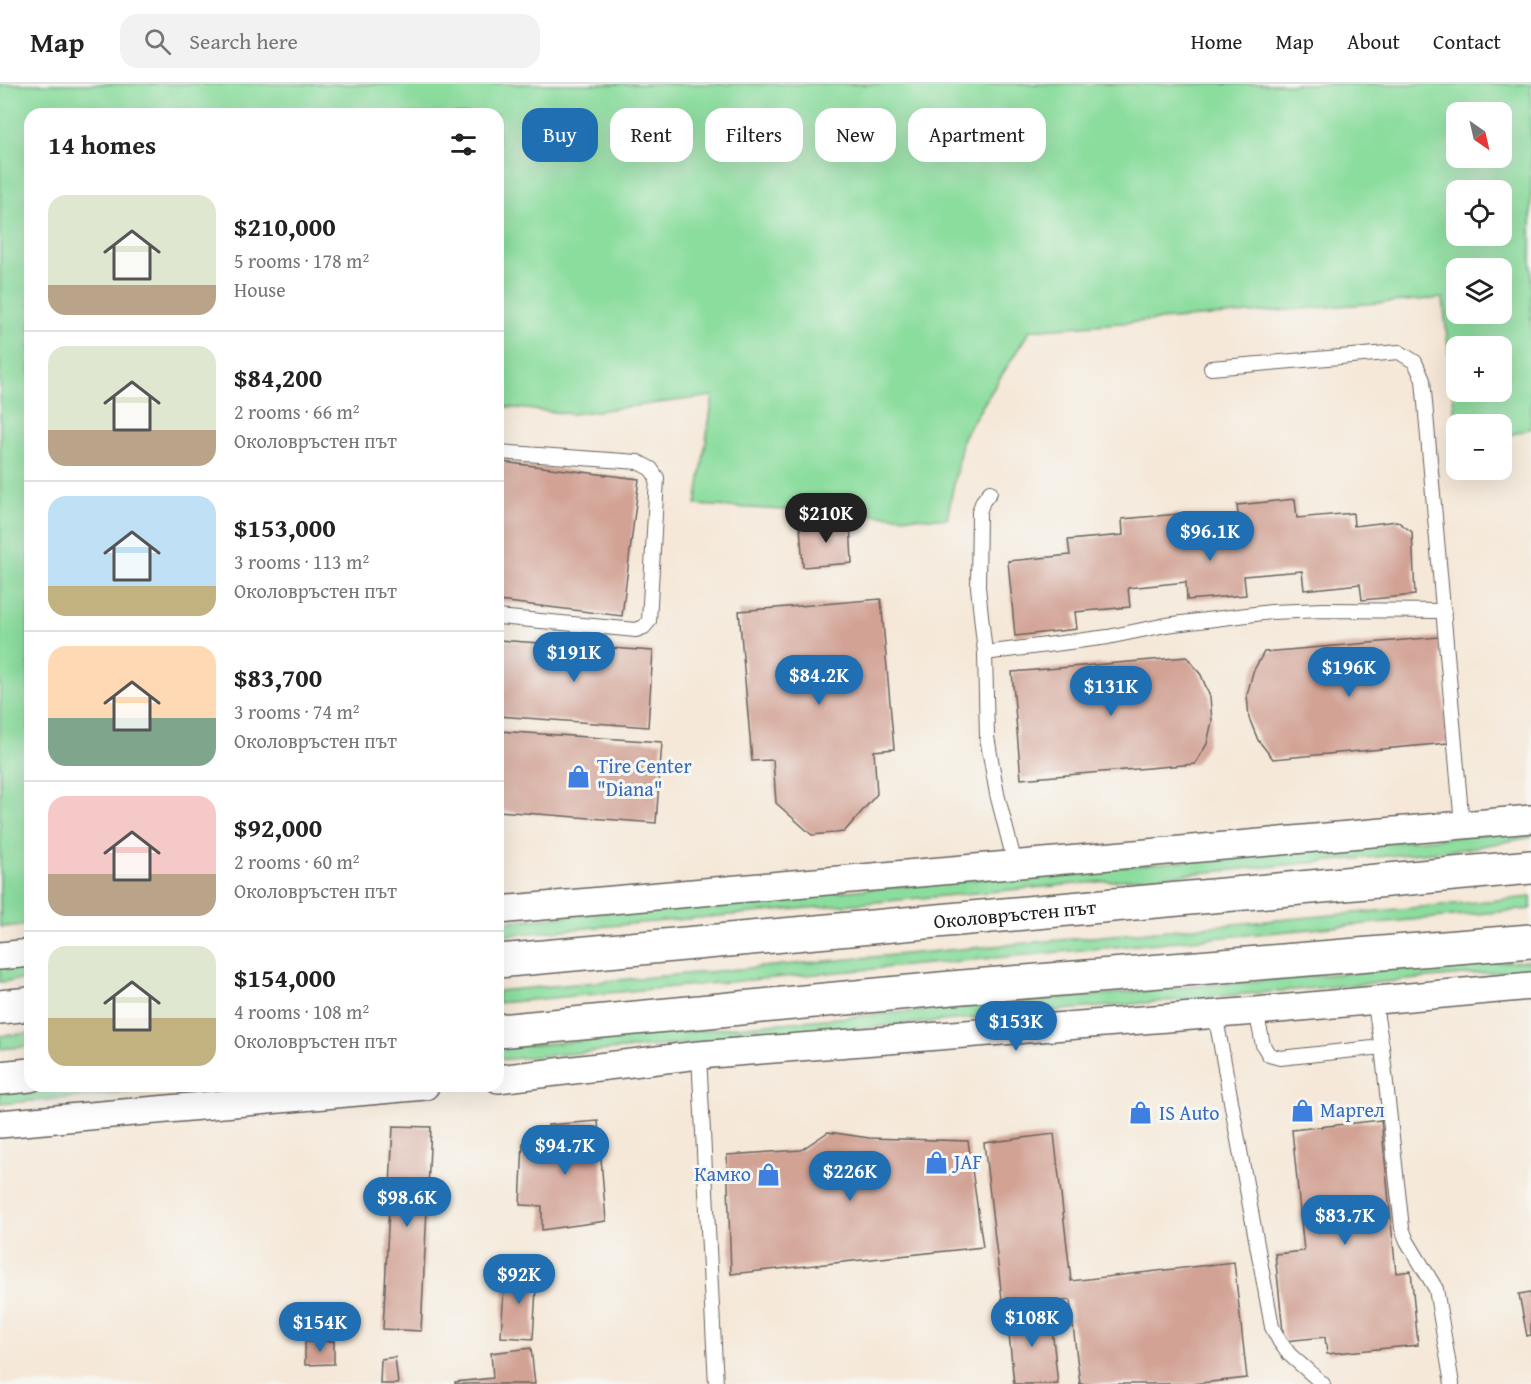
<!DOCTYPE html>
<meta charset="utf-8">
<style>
:root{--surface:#fff;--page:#f2f2f2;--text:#222;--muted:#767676;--line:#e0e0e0;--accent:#1f6fb2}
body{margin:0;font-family:"Gentium Book Plus",serif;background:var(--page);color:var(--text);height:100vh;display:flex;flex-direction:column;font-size:22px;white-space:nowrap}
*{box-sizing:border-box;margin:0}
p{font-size:20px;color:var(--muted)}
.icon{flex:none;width:33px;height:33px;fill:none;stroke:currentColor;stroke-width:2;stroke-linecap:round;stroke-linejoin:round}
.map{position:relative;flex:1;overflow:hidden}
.details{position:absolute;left:24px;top:24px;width:480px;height:984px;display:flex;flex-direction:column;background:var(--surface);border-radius:18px;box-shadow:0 6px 24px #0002}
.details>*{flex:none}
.guide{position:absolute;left:522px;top:24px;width:570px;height:54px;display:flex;gap:12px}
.needle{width:39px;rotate:146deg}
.fabs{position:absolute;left:1446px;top:18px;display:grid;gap:12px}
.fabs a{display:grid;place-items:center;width:66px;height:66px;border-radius:12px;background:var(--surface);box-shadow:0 6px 24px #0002;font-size:30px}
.price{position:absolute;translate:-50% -51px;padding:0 14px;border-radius:21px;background:var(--accent);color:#fff;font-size:20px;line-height:39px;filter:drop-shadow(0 2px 3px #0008)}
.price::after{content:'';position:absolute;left:50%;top:36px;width:18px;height:14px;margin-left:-9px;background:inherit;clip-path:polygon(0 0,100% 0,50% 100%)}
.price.active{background:#222;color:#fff}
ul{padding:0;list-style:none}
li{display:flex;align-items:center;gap:18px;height:150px;padding:0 24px}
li+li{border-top:2px solid var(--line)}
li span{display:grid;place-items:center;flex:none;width:168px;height:120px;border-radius:18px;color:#555}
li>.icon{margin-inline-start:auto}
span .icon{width:72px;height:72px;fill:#fffc;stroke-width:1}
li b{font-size:26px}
h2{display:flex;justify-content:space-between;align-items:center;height:72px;padding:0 24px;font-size:26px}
.chip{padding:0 21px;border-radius:18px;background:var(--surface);box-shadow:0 6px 24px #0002;font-size:21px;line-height:54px}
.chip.active{background:var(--accent);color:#fff}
header{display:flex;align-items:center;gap:36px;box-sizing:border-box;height:84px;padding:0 30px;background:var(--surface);border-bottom:2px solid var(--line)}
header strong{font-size:28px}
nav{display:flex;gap:33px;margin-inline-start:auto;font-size:21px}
.search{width:420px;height:54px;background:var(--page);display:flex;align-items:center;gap:15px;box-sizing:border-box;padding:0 21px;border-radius:18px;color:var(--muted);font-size:22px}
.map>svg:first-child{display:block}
.green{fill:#8bdd9e;stroke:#547c5d;stroke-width:1.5;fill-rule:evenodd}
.building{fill:#d2a294}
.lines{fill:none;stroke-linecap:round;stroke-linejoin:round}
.lane-casing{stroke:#68635e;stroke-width:16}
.street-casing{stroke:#68635e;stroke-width:30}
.highway-casing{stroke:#68635e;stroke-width:36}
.lane{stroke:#fff;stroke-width:14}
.street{stroke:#fff;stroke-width:27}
.highway{stroke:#fff;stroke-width:33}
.labels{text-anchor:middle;stroke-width:6;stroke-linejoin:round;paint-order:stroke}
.shop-label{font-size:20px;fill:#366cbe;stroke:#f6f6f2;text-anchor:start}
.street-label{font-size:20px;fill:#1c1c1c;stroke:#f6f6f2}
</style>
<header>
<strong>Map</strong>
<div class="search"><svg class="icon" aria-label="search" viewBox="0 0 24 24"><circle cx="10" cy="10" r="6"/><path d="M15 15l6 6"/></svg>Search here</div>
<nav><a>Home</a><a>Map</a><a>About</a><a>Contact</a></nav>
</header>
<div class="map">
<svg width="1531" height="1300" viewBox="0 0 1531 1300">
<rect width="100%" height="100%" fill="#f6f6f2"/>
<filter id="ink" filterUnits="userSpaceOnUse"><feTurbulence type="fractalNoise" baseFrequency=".0167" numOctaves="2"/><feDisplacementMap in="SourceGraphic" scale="12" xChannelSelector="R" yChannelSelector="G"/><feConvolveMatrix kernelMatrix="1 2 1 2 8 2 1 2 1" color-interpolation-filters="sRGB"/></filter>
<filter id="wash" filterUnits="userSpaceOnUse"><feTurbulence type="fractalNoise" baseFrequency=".008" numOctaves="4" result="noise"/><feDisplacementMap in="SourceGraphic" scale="24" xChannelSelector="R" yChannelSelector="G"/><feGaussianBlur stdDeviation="1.35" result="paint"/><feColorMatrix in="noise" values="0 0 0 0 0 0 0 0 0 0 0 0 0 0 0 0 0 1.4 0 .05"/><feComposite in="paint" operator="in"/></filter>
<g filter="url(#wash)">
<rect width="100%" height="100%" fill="#f5e8d8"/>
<g class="green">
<path d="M0,0H1531V344L1502,354V340H1456V342L1443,214L1030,246L963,353L947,435L696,421L713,312L572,330L498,322V30H30V514H28L30,841L0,843ZM1456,28H1502V74H1456ZM1456,106H1502V152H1456ZM1456,184H1502V230H1456ZM1456,262H1502V308H1456Z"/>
<polygon points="1531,746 1531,753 1465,765 498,852 498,838"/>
<polygon points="1531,813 1531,825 498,919 498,907"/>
<polygon points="1531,877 1531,885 498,976 498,964 1459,879"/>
<polygon points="30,880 30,895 0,898 0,882"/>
<polygon points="30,949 30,962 0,965 0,952"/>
<polygon points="70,1002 199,1002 0,1020 0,1008"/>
</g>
<g id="blocks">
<g class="building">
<polygon points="502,378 639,395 622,532 498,517 498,412"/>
<polygon points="1295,415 1297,434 1353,429 1354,442 1397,437 1412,448 1415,511 1362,516 1360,500 1304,506 1302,487 1244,492 1246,511 1187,516 1186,498 1128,504 1130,523 1075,528 1077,545 1015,552 1008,477 1070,471 1068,456 1123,451 1122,435 1179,430 1181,446 1239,440 1237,421"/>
<polygon points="850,438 852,479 803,483 800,442"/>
<polygon points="881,515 894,665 874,667 877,710 844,748 812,751 776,719 773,676 752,677 739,527"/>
<polygon points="1439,553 1448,659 1273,675 1258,656 1249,634 1247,611 1253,588 1264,568"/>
<polygon points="498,556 653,567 648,643 498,632"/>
<polygon points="1187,573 1201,591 1210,613 1212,637 1207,660 1195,680 1021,695 1012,588"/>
<polygon points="498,647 662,658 656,739 498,727"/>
<polygon points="1381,1036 1396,1189 1411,1187 1418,1261 1327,1270 1325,1253 1284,1257 1275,1170 1304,1167 1292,1046"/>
<polygon points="598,1037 606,1137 542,1146 542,1122 520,1121 523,1059 545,1060 548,1041"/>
<polygon points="393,1042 431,1043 421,1247 383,1245"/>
<polygon points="828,1048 869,1054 968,1057 983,1163 731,1190 727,1071 801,1066"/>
<polygon points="1054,1050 1071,1197 1234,1178 1247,1294 1192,1300 1080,1300 1070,1216 1003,1224 984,1059"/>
<polygon points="505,1187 537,1188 533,1255 501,1253"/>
<polygon points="1531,1208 1531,1251 1527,1252 1519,1210"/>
<polygon points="1050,1226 1058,1300 1014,1300 1007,1230"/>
<polygon points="334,1257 334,1280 305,1281 305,1258"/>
<polygon points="531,1264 535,1300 455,1300 455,1298 493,1294 491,1269"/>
<polygon points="395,1273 398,1300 380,1300 381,1275"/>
</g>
</g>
</g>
<g filter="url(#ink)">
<use href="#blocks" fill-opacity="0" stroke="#68635e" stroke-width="1.5"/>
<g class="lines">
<defs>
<g id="lane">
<polyline points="1211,284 1399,268 1415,278 1423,296 1462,741"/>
<polyline points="498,368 638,378 651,385 657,394 649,537 644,543 636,546 498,533"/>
<polyline points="990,408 983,417 979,428 978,503 985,569 987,653 997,710 1015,780"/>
<polyline points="985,569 1108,553 1166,541 1271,528 1324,526 1444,527"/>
<polyline points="1374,916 1382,963 1402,1144 1407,1157 1436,1205 1452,1300"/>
<polyline points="1256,927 1263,961 1269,971 1280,974 1382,963"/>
<polyline points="1215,929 1272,1243 1280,1258 1290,1271 1323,1300"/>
<polyline points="699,971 716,1300"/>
</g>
<g id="street">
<polyline points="498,826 1531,735"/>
<polyline points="0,872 30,869"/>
<polyline points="498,995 699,971 1256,927 1531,902"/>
<polyline points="0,1040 425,1002"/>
</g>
<g id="highway">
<path id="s1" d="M498,877L1531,783"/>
<polyline points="0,923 30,920"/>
<polyline points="498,947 962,903 1531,857"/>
<polyline points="0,994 30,991"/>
</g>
</defs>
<use href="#lane" class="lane-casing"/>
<use href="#street" class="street-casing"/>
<use href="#highway" class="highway-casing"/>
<use href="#lane" class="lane"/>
<use href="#street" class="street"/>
<use href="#highway" class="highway"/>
</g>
</g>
<defs>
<symbol id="shop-bare" viewBox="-9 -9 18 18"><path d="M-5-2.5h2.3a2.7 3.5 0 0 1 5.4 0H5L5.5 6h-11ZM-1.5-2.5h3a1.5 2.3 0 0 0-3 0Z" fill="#3f7fe0" stroke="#f6f6f2" stroke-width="2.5" paint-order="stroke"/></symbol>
</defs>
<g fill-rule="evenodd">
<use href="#shop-bare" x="562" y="676" width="33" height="33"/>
<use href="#shop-bare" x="1286" y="1010" width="33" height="33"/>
<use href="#shop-bare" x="1124" y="1012" width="33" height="33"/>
<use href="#shop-bare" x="920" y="1062" width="33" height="33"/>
<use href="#shop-bare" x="752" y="1074" width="33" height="33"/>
</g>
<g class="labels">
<g class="shop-label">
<text x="597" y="689">Tire Center<tspan x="597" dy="23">"Diana"</tspan></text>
<text x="1320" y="1033">Маргел</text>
<text x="1159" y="1036">IS Auto</text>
<text x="954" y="1085">JAF</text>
<text x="751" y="1097" text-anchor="end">Камко</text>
</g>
<g class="street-label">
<text dy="7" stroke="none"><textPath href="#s1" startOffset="519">Околовръстен път</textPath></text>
</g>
</g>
</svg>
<div class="fabs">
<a><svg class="needle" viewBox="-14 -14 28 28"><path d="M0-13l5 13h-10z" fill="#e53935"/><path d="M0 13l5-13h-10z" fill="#767676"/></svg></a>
<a><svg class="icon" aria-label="locate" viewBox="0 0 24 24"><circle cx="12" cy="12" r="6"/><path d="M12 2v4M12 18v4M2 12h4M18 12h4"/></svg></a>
<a><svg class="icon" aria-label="layers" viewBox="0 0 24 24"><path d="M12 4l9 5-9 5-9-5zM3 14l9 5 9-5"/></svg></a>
<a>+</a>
<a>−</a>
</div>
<b class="price active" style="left:826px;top:460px">$210K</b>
<b class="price" style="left:1210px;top:478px">$96.1K</b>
<b class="price" style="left:574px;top:599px">$191K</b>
<b class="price" style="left:1349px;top:614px">$196K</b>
<b class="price" style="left:819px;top:622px">$84.2K</b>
<b class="price" style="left:1111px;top:633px">$131K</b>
<b class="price" style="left:1016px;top:968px">$153K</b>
<b class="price" style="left:565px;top:1092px">$94.7K</b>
<b class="price" style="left:850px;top:1118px">$226K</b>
<b class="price" style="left:407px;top:1144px">$98.6K</b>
<b class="price" style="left:1345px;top:1162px">$83.7K</b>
<b class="price" style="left:519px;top:1221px">$92K</b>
<b class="price" style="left:1032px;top:1264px">$108K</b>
<b class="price" style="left:320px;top:1269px">$154K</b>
<div class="guide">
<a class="chip active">Buy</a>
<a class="chip">Rent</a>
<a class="chip">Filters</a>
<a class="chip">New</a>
<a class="chip">Apartment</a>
</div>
<section class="details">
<h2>14 homes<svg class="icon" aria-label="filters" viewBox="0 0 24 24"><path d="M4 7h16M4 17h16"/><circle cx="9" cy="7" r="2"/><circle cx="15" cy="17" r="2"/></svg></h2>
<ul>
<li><span style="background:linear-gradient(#dfe7d0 75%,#b9a48a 0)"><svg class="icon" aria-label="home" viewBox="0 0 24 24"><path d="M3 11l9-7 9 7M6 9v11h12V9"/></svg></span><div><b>$210,000</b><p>5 rooms · 178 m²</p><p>House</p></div></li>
<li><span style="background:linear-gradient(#dfe7d0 70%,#b9a48a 0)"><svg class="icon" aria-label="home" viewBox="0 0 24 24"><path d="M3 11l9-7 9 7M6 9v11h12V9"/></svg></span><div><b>$84,200</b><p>2 rooms · 66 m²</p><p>Околовръстен път</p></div></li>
<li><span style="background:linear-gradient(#bfe0f5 75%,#c2b280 0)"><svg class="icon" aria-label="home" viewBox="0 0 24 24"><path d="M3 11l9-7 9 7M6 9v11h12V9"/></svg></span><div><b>$153,000</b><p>3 rooms · 113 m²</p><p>Околовръстен път</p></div></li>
<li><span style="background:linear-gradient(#ffd9b3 60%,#7fa58c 0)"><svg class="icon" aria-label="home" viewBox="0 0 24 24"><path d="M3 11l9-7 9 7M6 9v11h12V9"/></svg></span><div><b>$83,700</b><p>3 rooms · 74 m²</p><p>Околовръстен път</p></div></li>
<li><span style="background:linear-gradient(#f6c9c9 65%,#b9a48a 0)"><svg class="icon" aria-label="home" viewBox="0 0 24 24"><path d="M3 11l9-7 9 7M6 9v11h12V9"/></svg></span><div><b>$92,000</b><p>2 rooms · 60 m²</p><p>Околовръстен път</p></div></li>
<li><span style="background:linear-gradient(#dfe7d0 60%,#c2b280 0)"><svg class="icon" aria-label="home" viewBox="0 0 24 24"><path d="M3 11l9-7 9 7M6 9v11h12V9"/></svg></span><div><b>$154,000</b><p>4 rooms · 108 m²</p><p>Околовръстен път</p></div></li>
</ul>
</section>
</div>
